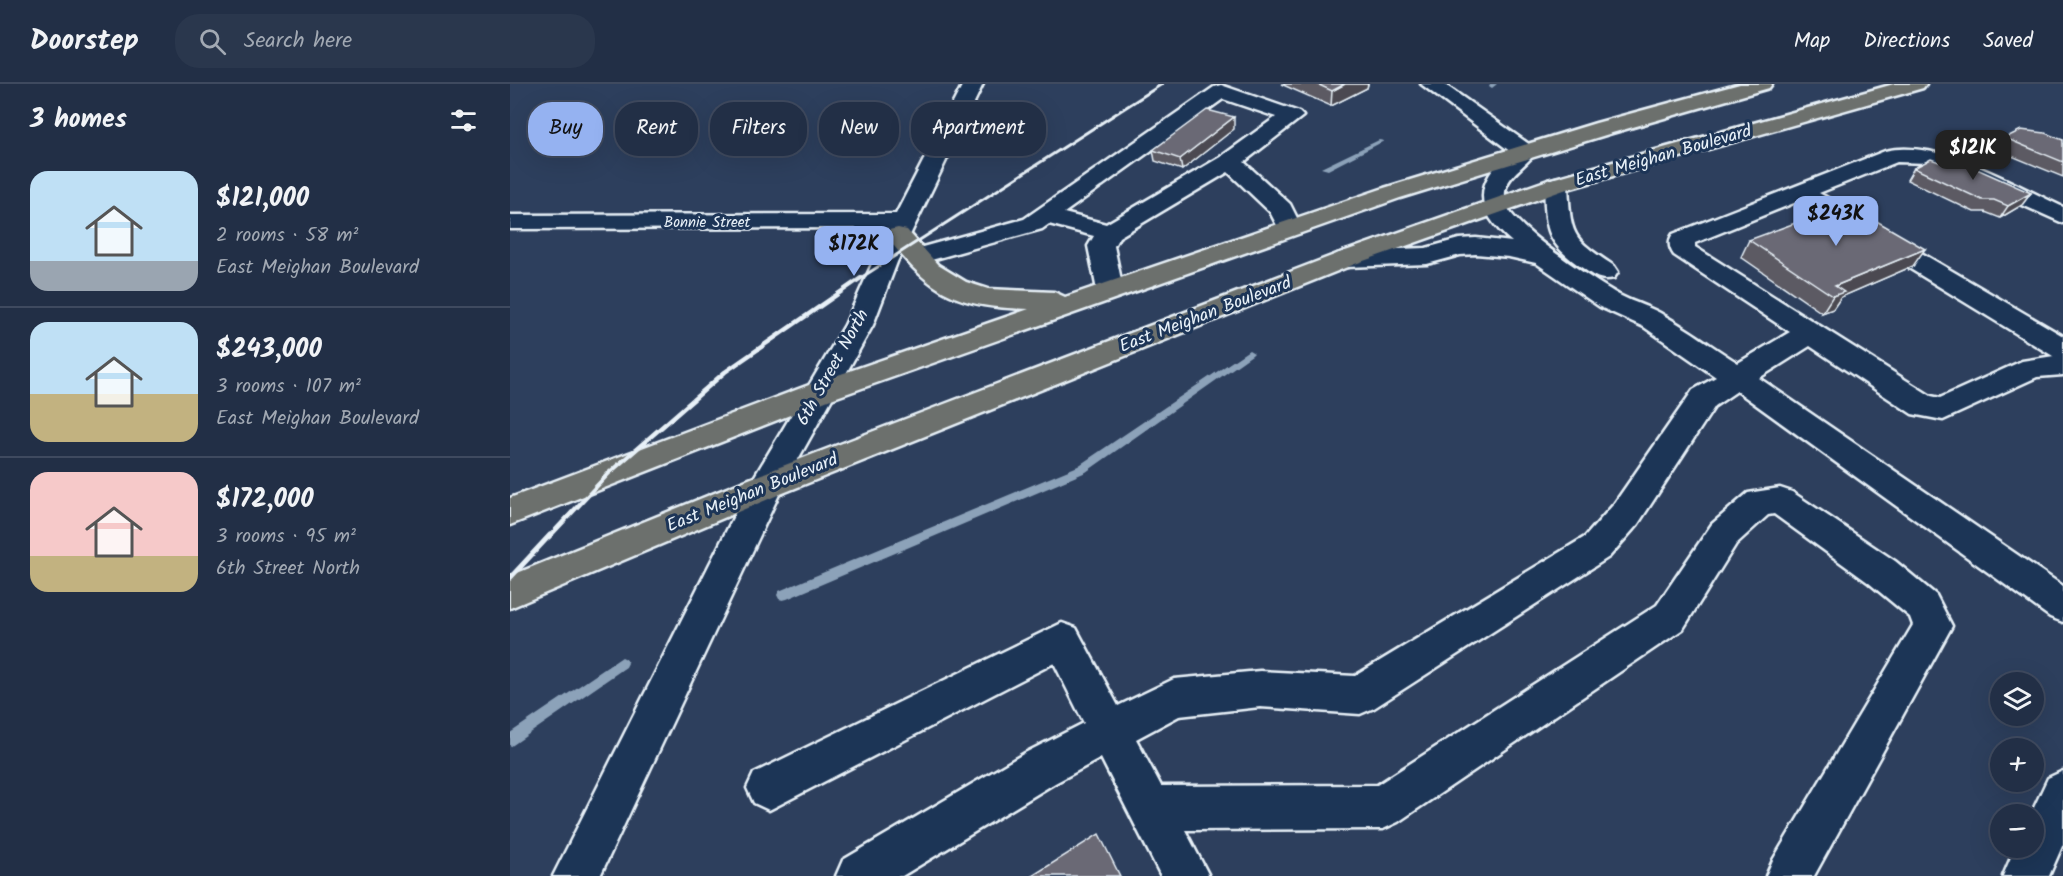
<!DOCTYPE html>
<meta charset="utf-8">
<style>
:root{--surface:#222f46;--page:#2a374d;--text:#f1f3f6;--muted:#a2a9b3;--line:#3f4a5f;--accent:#95b2f1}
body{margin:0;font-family:Kalam,sans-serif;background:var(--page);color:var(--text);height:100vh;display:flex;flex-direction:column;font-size:22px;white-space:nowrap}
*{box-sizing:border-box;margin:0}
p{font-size:20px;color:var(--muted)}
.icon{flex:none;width:33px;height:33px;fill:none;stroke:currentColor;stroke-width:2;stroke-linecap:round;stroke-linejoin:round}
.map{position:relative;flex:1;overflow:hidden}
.drawer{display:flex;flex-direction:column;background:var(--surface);width:510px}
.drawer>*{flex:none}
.top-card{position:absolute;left:18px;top:18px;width:570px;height:54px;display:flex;gap:12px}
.controls{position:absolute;left:1480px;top:588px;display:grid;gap:12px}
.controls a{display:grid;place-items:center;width:54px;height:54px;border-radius:50%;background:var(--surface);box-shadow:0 6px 24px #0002,0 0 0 2px var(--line);font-size:30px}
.price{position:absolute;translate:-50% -51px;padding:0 14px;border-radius:12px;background:var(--accent);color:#111;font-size:20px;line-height:39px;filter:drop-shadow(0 2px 3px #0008)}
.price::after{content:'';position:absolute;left:50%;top:36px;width:18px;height:14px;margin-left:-9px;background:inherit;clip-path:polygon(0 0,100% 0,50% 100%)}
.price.on{background:#222;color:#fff}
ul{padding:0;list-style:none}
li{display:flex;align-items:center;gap:18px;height:150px;padding:0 30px}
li+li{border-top:2px solid var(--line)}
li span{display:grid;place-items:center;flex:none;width:168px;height:120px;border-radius:18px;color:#555}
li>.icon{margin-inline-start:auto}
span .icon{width:72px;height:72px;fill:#fffc;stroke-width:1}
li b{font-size:26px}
h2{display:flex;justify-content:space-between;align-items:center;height:72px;padding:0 30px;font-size:26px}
.chip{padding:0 21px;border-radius:24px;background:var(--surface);box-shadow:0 6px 24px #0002,0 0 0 2px var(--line);font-size:21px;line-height:54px}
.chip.on{background:var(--accent);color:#111}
header{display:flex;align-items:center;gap:36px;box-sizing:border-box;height:84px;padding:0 30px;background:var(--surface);border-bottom:2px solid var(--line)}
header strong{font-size:28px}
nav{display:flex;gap:33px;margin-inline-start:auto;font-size:21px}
.search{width:420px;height:54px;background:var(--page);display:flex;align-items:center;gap:15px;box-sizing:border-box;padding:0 21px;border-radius:24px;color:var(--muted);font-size:22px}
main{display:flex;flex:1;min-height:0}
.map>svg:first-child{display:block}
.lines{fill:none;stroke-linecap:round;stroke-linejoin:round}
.stream{fill:#8ca2b9;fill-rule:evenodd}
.minor-casing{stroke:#e8f1f8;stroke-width:5}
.highway-casing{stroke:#e8f1f8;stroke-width:5}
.minor{fill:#1d3557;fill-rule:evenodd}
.highway{fill:#6c706d;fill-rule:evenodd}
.rail-far2{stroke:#e8f1f8;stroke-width:3}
.rail-far1{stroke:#e8f1f8;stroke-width:4.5}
.rail{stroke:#e8f1f8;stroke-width:5}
.wall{fill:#5c5a64;stroke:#e8f1f8;stroke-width:1.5}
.shaded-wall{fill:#4b4a51;stroke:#e8f1f8;stroke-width:1.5}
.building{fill:#6b6974;stroke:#e8f1f8;stroke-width:1.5}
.labels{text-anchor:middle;stroke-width:6;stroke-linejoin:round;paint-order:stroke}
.far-street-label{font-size:15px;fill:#e8f1f8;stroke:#1d3557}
.street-label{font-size:18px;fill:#e8f1f8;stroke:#1d3557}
</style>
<header>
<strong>Doorstep</strong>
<div class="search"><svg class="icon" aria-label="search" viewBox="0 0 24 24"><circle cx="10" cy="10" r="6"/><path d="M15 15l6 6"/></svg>Search here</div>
<nav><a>Map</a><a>Directions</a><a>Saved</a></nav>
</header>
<main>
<section class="drawer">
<h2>3 homes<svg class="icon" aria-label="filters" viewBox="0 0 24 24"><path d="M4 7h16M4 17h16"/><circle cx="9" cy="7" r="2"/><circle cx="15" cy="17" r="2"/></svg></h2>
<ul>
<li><span style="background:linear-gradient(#bfe0f5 75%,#9aa5b1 0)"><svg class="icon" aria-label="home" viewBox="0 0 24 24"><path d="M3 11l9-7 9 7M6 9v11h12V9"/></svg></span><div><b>$121,000</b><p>2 rooms · 58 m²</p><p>East Meighan Boulevard</p></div></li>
<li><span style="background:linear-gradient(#bfe0f5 60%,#c2b280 0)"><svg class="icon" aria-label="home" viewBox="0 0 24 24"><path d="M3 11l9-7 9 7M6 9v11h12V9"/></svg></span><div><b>$243,000</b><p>3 rooms · 107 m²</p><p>East Meighan Boulevard</p></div></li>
<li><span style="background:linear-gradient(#f6c9c9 70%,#c2b280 0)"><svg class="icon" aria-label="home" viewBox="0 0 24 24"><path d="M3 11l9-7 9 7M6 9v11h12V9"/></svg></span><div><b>$172,000</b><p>3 rooms · 95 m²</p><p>6th Street North</p></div></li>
</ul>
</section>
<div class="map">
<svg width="1553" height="792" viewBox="0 0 1553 792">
<rect width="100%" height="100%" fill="#2d3f5d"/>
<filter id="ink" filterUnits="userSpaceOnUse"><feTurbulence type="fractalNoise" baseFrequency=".0167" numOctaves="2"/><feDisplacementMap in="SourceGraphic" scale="12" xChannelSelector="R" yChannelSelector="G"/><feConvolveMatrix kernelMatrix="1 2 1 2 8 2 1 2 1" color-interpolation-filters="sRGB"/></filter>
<g filter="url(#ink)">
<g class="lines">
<g class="stream">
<polygon points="980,0 987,0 982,4 979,2"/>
<polygon points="869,56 874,57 818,86 811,84"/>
<polygon points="739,266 744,269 742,271 576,388 277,515 273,516 269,515 267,511 269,507 568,382"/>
<polygon points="112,573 116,575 118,579 116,583 0,663 0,649"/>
</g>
<defs>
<g id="minor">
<polygon points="453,0 473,0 387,178 363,241 272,404 90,792 43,792 239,402 335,241 378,144 0,145 0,131 386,130"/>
<path d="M911,0H934L1023,63L1026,68C1014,85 989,94 996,120C1003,144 1086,198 1109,211C1124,219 1141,223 1155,232C1180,246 1204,264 1228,279L1280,248L1164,171C1159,164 1158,157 1163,150L1375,67C1429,54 1504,101 1553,123V139L1418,79L1387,78L1309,109L1553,252V291L1527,293L1433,336L1402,330L1300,262L1249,294L1553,502V538L1540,533L1227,307L1205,322L1128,440L1099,473L864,624L850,630L750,623L669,632L626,655L651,702L867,701L1147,521L1202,440L1238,409L1270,404L1282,408L1385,477L1426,511L1442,542L1304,792H1256L1263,776L1403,541L1400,533L1359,499L1264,430L1258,431L1226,460L1173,545L888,738L873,745L675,746L699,792H651L591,674L545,699L392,792H326L333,776L515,669L574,639L544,579L259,726L244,719L237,704L244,689L552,539L566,544L608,622L664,595L750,587L845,592L1075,453L1104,420L1183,306L1206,293L1134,243L1090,223L1026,179L999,173L966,170L950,171L917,180L836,183L827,180L823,175L827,170L836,167L916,164L949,155L966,154L1002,158C965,127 962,99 1001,68ZM1289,117L1543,272H1544L1512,277L1430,314L1421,312L1185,163V159Z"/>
<path d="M711,1L789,28L793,32L734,78L780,120L792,144L789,149L780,151L771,149L760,128L718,88L609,153L604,162L613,206L609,212L600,214L591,212L587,206L578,162L584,152L539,140L532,145L407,180L398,177L394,172L398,167L514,135L704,3ZM713,15L766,33L712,72L596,140L554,129Z"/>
<path d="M1046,94L1054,96L1058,101C1061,153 1061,153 1104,182L1108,188L1104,194C1091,197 1085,193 1074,185C1035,158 1036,147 1034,101L1038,96Z"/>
<polygon points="1553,687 1553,760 1539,792 1493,792 1505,764 1524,764 1524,730 1521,730 1538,694"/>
</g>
<g id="highway">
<path d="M1230,0H1262L1259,4L1102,49L890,114L321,315L0,441V414L299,301L519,225C448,223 423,211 379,156L376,151L379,146L388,144L397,146L428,181L456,198L478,205L544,208L555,213L874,104L1086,39Z"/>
<polygon points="1384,0 1416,0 1413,4 1054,106 845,180 268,411 0,524 0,492 244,393 827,170 1038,96"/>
</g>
</defs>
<use href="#minor" class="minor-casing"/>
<use href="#highway" class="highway-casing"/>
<use href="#minor" class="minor"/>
<use href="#highway" class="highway"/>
<polyline class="rail-far2" points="349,195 652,0"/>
<polyline class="rail-far1" points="39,453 99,389 215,288 351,194"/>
<polyline class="rail" points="0,494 40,451"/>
</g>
<g class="wall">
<polygon points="771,0 858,0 857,4 821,22"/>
<polygon points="724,45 672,86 645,77 643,66"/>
<polygon points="1495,54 1553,56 1553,93 1487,66"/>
<polygon points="1429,78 1521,109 1512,121 1490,134 1475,128 1464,128 1397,96 1404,84"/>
<polygon points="1239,156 1403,182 1331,213 1323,225 1312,229 1231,173"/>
</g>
<g class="shaded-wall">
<polygon points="835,0 858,0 857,4 821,22 822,7"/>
<polygon points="724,33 724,45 672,86 670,75"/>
<polygon points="1521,109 1512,121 1490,134 1498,122"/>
<polygon points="1415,165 1403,182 1331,213 1323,225 1312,229 1323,212 1325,202"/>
</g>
<g class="building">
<polygon points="807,0 835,0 822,7"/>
<polygon points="697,26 724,33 670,75 643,66"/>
<polygon points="1511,46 1535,49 1553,56 1553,78 1495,54"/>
<polygon points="1440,73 1521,109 1498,122 1484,116 1472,116 1404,84 1421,75 1429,78"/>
<polygon points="1337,120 1415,165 1325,202 1334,208 1323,212 1239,156"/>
<polygon points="589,750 610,792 522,792"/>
</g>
</g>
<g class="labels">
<g class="far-street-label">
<text x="197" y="143">Bonnie Street</text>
</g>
<g class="street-label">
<text transform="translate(1153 71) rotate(-16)" y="6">East Meighan Boulevard</text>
<text transform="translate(695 230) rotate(-21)" y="6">East Meighan Boulevard</text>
<text transform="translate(322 283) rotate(-61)" y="6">6th Street North</text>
<text transform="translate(242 408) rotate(-22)" y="6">East Meighan Boulevard</text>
</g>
</g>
</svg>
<div class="controls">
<a><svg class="icon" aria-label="layers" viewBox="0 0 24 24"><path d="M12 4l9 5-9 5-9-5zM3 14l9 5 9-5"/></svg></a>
<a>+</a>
<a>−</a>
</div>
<b class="price on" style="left:1463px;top:97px">$121K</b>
<b class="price" style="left:1326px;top:163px">$243K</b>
<b class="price" style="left:344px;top:193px">$172K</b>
<div class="top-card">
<a class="chip on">Buy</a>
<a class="chip">Rent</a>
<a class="chip">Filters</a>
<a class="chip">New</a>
<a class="chip">Apartment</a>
</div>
</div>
</main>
